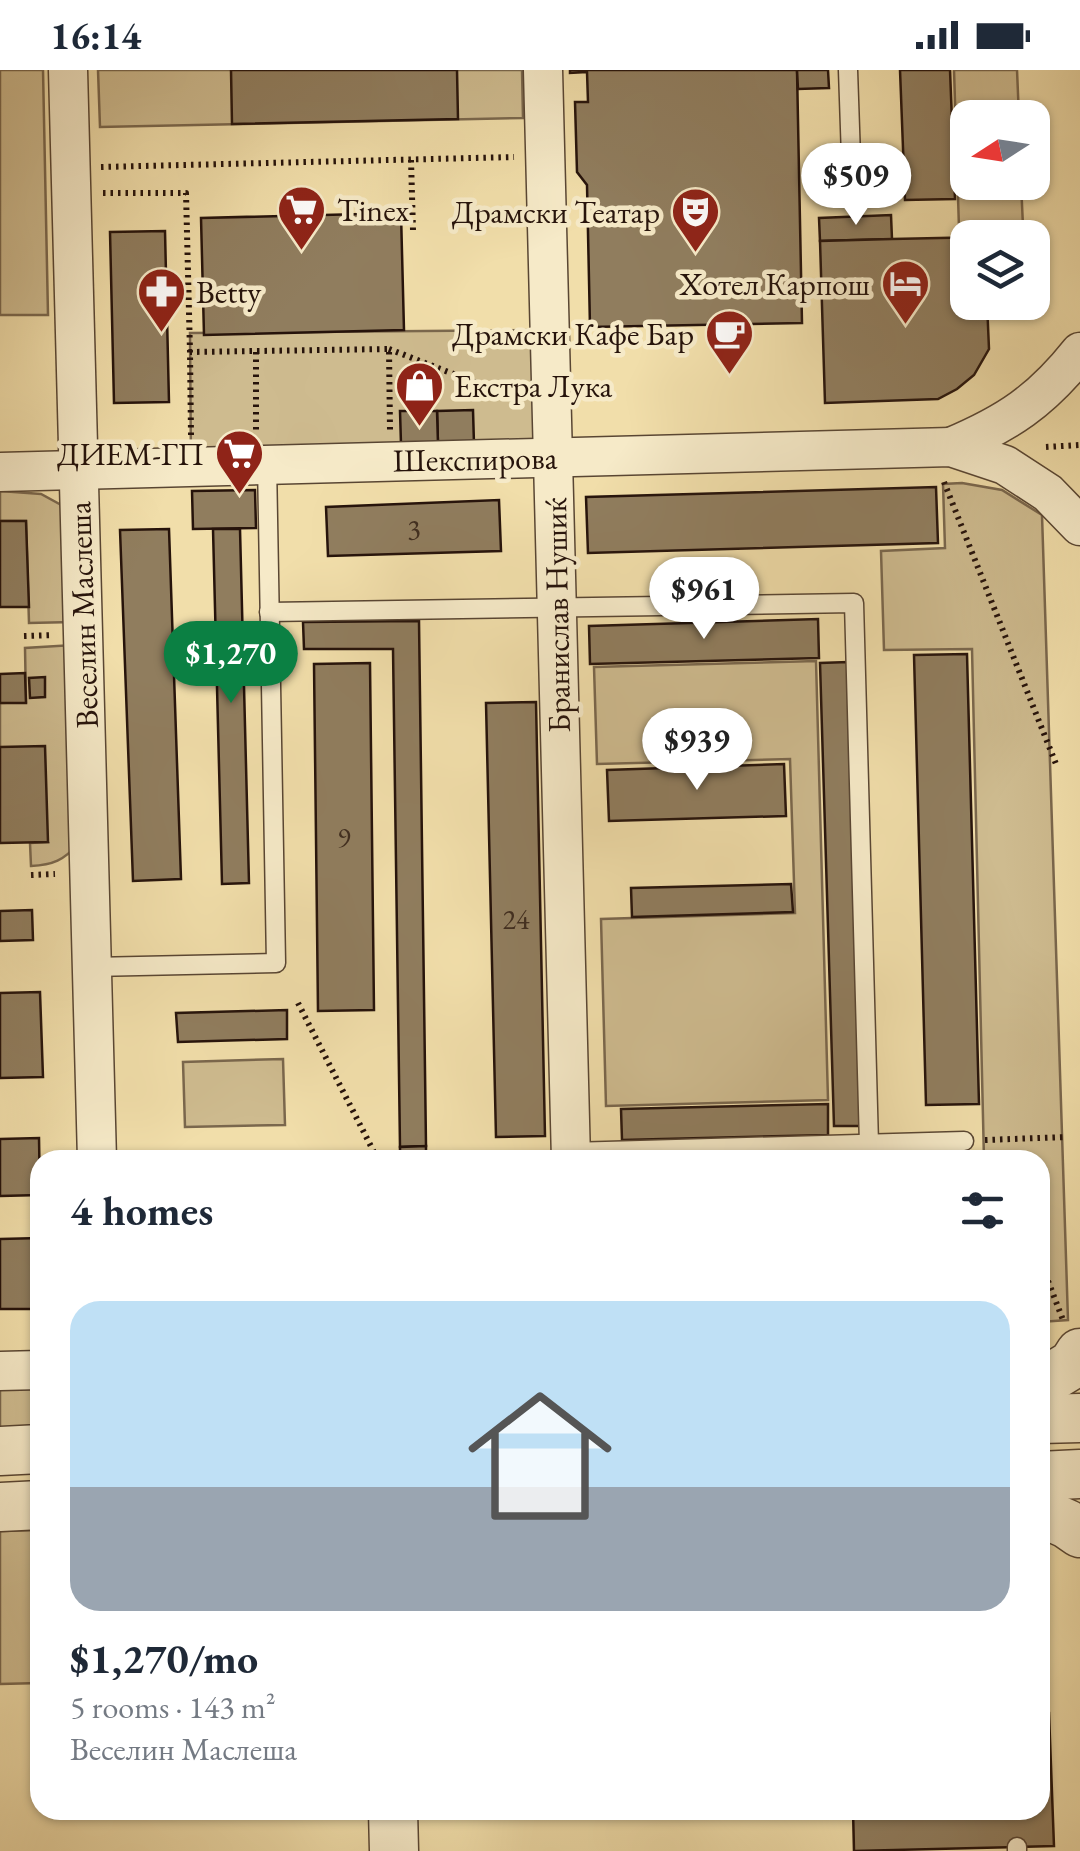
<!DOCTYPE html>
<meta charset="utf-8">
<style>
:root{--surface:#fff;--page:#f2f2f3;--text:#1f2937;--muted:#747a83;--accent:#0b8043}
body{margin:0;font-family:"EB Garamond",serif;background:var(--page);color:var(--text);height:100vh;display:flex;flex-direction:column;font-size:38px;white-space:nowrap}
*{box-sizing:border-box;margin:0}
p{font-size:32px;color:var(--muted)}
.icon{flex:none;width:55px;height:55px;fill:none;stroke:currentColor;stroke-width:2;stroke-linecap:round;stroke-linejoin:round}
.map{position:relative;flex:1;overflow:hidden}
.drawer{position:absolute;left:30px;top:1080px;width:1020px;height:670px;display:flex;flex-direction:column;background:var(--surface);border-radius:30px;box-shadow:0 2px 8px #0004}
.drawer>*{flex:none}
.needle{width:65px;rotate:258deg}
.controls{position:absolute;left:950px;top:30px;display:grid;gap:20px}
.controls a{display:grid;place-items:center;width:100px;height:100px;border-radius:20px;background:var(--surface);box-shadow:0 2px 8px #0004;font-size:50px}
.price{position:absolute;translate:-50% -85px;padding:0 22px;border-radius:35px;background:#fff;color:#222;font-size:32px;line-height:65px;filter:drop-shadow(0 2px 5px #0008)}
.price::after{content:'';position:absolute;left:50%;top:60px;width:30px;height:22px;margin-left:-15px;background:inherit;clip-path:polygon(0 0,100% 0,50% 100%)}
.price.current{background:var(--accent);color:#fff}
ul{padding:0;list-style:none}
li{display:grid;align-content:center;gap:20px;height:530px;padding:0 40px}
li span{display:grid;place-items:center;height:310px;border-radius:30px;color:#555}
li>.icon{margin-inline-start:auto}
span .icon{width:180px;height:180px;fill:#fffc;stroke-width:1}
li b{font-size:42px}
h2{display:flex;justify-content:space-between;align-items:center;height:120px;padding:0 40px;font-size:42px}
.status{display:flex;justify-content:space-between;align-items:center;height:70px;padding:0 50px;background:var(--surface);direction:ltr}
.status svg{height:28px;fill:currentColor}
.map>svg:first-child{display:block}
.green{fill:#cebb8f;stroke:#7a674d;stroke-width:2.5}
.building{fill:#907d5e;stroke:#26130b;stroke-width:2.5}
.lines{fill:none;stroke-linecap:round;stroke-linejoin:round}
.service-casing{stroke:#594633;stroke-width:21}
.minor-casing{stroke:#594633;stroke-width:41}
.tertiary-casing{stroke:#594633;stroke-width:51}
.path{stroke:#26130b;stroke-width:6;stroke-dasharray:2.5 5;stroke-linecap:butt}
.service{stroke:#f6eac8;stroke-width:18}
.minor{stroke:#f6eac8;stroke-width:38}
.tertiary{stroke:#f6eac8;stroke-width:48}
.labels{text-anchor:middle;stroke-width:9;stroke-linejoin:round;paint-order:stroke}
.number-label{font-size:28px;fill:#402e20}
.poi-label{font-size:32px;fill:#26130b;stroke:#f6eac8;text-anchor:end}
.street-label{font-size:32px;fill:#26130b;stroke:#f6eac8}
</style>
<div class="status"><b>16:14</b><svg viewBox="0 0 49 12"><path d="M0 12V9h3v3zM5 12V6h3v6zM10 12V3h3v9zM15 12V0h3v12zM26 1h20v11H26zM47 4h2v5h-2z"/></svg></div>
<div class="map">
<svg width="1080" height="1781" viewBox="0 0 1080 1781">
<rect width="100%" height="100%" fill="#f1deaa"/>
<filter id="stains"><feTurbulence type="fractalNoise" baseFrequency=".002" numOctaves="4"/><feColorMatrix values="0 0 0 0 .2 0 0 0 0 .09 0 0 0 0 .02 0 0 0 .5 -.17"/></filter>
<radialGradient id="worn" r=".72"><stop offset=".6" stop-color="#630" stop-opacity="0"/><stop offset="1" stop-color="#630" stop-opacity=".3"/></radialGradient>
<g class="green">
<polygon points="0,0 43,0 48,245 0,245"/>
<polygon points="98,0 522,0 523,48 100,57"/>
<polygon points="954,0 1017,0 1019,47 968,48 968,112 1021,113 1023,156 959,158"/>
<polygon points="548,260 553,387 191,396 190,263"/>
<polygon points="962,413 1002,420 1042,445 1068,1250 1040,1252 1040,1090 984,1090 972,579 884,580 881,481 945,478 943,414"/>
<polygon points="0,421 41,424 63,436 73,552 29,553 26,451 0,451"/>
<path d="M73,575L78,774C64,790 53,795 31,796L30,773L48,772L0,677V633L26,632L25,578Z"/>
<polygon points="816,591 828,1030 606,1036 601,849 795,843 790,689 597,694 594,597"/>
<polygon points="283,989 285,1055 185,1057 183,992"/>
<polygon points="40,1317 40,1367 0,1368 0,1318"/>
<polygon points="40,1460 40,1613 0,1614 0,1461"/>
</g>
<g class="building">
<polygon points="231,0 457,0 458,49 232,54"/>
<polygon points="570,0 797,0 802,253 590,257 587,115 577,102 575,32 588,32 587,2 570,3"/>
<polygon points="797,0 828,0 829,18 798,19"/>
<polygon points="900,0 950,0 955,129 905,130"/>
<polygon points="401,143 404,260 204,265 201,148"/>
<polygon points="891,145 892,169 820,171 819,148"/>
<polygon points="165,161 169,332 114,333 110,162"/>
<polygon points="986,167 968,168 968,232 987,232 989,279 974,305 957,319 938,329 825,333 820,171 892,169"/>
<polygon points="473,340 474,374 438,374 437,341"/>
<polygon points="400,341 437,341 438,374 401,374"/>
<polygon points="936,417 938,473 588,483 586,427"/>
<polygon points="255,420 256,458 193,459 192,421"/>
<polygon points="499,430 501,481 328,486 326,437"/>
<polygon points="0,451 26,451 29,537 0,537"/>
<polygon points="169,459 181,809 133,811 120,460"/>
<polygon points="213,459 240,459 249,813 222,814"/>
<polygon points="818,549 819,588 590,594 589,556"/>
<polygon points="419,551 426,1076 400,1077 393,579 304,579 303,552"/>
<polygon points="967,584 979,1034 926,1035 914,585"/>
<polygon points="848,592 861,1056 834,1056 820,593"/>
<polygon points="370,593 374,940 318,941 314,594"/>
<polygon points="25,603 26,633 0,633 0,604"/>
<polygon points="45,607 45,627 30,628 29,608"/>
<polygon points="536,632 545,1066 496,1067 486,633"/>
<polygon points="45,676 48,772 0,773 0,677"/>
<polygon points="784,694 786,746 609,751 607,700"/>
<polygon points="791,814 793,842 632,847 631,818"/>
<polygon points="32,840 33,870 0,871 0,841"/>
<polygon points="40,922 43,1007 0,1008 0,923"/>
<polygon points="287,940 287,969 178,972 176,943"/>
<polygon points="828,1034 828,1065 622,1070 621,1039"/>
<polygon points="39,1068 40,1125 0,1126 0,1069"/>
<polygon points="426,1076 426,1090 400,1090 400,1077"/>
<polygon points="367,1082 367,1090 148,1090 148,1086"/>
<polygon points="40,1168 40,1239 0,1239 0,1169"/>
<polygon points="1040,1643 1049,1643 1054,1776 854,1781 853,1740 1040,1740"/>
</g>
<g class="lines">
<defs>
<g id="service">
<polyline points="848,0 852,117"/>
<polyline points="269,542 854,533 869,1074"/>
<polyline points="92,897 276,893 267,393"/>
<polyline points="570,1082 964,1071"/>
<polyline points="1017,1777 1017,1781"/>
</g>
<g id="minor">
<polyline points="68,0 97,1090"/>
<polyline points="543,0 571,1090"/>
<path d="M951,377C1008,353 1041,331 1080,282"/>
<polyline points="0,402 951,377 1005,395 1048,423 1080,456"/>
<polyline points="0,1301 40,1300"/>
</g>
<g id="tertiary">
<polyline points="1040,1314 1073,1294 1080,1283"/>
<polyline points="1040,1349 1080,1348"/>
<polyline points="0,1381 40,1379"/>
<polyline points="1040,1406 1080,1404"/>
<polyline points="0,1437 40,1435"/>
<polyline points="1040,1442 1067,1454 1080,1463"/>
<polyline points="393,1740 394,1781"/>
</g>
</defs>
<use href="#service" class="service-casing"/>
<use href="#minor" class="minor-casing"/>
<use href="#tertiary" class="tertiary-casing"/>
<g class="path">
<polyline points="411,90 413,160"/>
<polyline points="101,97 514,87"/>
<polyline points="103,123 186,123 190,282"/>
<polyline points="389,279 518,329"/>
<polyline points="256,282 256,363"/>
<polyline points="191,365 190,282 389,279 390,360"/>
<polyline points="1046,377 1080,375"/>
<polyline points="944,412 1056,694"/>
<polyline points="24,566 53,565"/>
<polyline points="31,805 55,804"/>
<polyline points="298,933 378,1090"/>
<polyline points="985,1070 1066,1067"/>
<polyline points="1040,1190 1063,1250"/>
</g>
<use href="#service" class="service"/>
<use href="#minor" class="minor"/>
<use href="#tertiary" class="tertiary"/>
</g>
<defs>
<symbol id="supermarket-pin" viewBox="-11 -11 22 30"><path d="M0 17L-7.5 6A9.5 9.5 0 1 1 7.5 6Z" fill="#8f2418" stroke="#f6eac8"/><path d="M-6-5.5h2.5l.6 2H6L4.5 2H-2.5L-4.4-4H-6ZM-1.5 3.2a1.3 1.3 0 1 0 .1 0ZM3 3.2a1.3 1.3 0 1 0 .1 0Z" fill="#fff"/></symbol>
<symbol id="theatre-pin" viewBox="-11 -11 22 30"><path d="M0 17L-7.5 6A9.5 9.5 0 1 1 7.5 6Z" fill="#8f2418" stroke="#f6eac8"/><path d="M-5-5.5Q0-4 5-5.5V0Q5 5 0 6Q-5 5-5 0ZM-3.3-2.5H-1v1.5H-3.3ZM1-2.5H3.3v1.5H1ZM-2.8 1Q0 5.5 2.8 1Z" fill="#fff"/></symbol>
<symbol id="hotel-pin" viewBox="-11 -11 22 30"><path d="M0 17L-7.5 6A9.5 9.5 0 1 1 7.5 6Z" fill="#8f2418" stroke="#f6eac8"/><path d="M-6-4.5h1.5V1H6V5H4.5V3h-9V5H-6ZM-4 0a1.8 1.8 0 1 1 3.6 0ZM.5 0V-2.5h3Q6-2.5 6 0Z" fill="#fff"/></symbol>
<symbol id="pharmacy-pin" viewBox="-11 -11 22 30"><path d="M0 17L-7.5 6A9.5 9.5 0 1 1 7.5 6Z" fill="#8f2418" stroke="#f6eac8"/><path d="M-2-6h4v4h4v4h-4v4h-4v-4h-4v-4h4Z" fill="#fff"/></symbol>
<symbol id="cafe-pin" viewBox="-11 -11 22 30"><path d="M0 17L-7.5 6A9.5 9.5 0 1 1 7.5 6Z" fill="#8f2418" stroke="#f6eac8"/><path d="M-5.5-4.5H6V0H3Q3 3.5 0 3.5H-2.5Q-5.5 3.5-5.5 0ZM3-3.2v2h1.7v-2ZM-6 4.5H4V6H-6Z" fill="#fff"/></symbol>
<symbol id="shop-pin" viewBox="-11 -11 22 30"><path d="M0 17L-7.5 6A9.5 9.5 0 1 1 7.5 6Z" fill="#8f2418" stroke="#f6eac8"/><path d="M-5-2.5h2.3a2.7 3.5 0 0 1 5.4 0H5L5.5 6h-11ZM-1.5-2.5h3a1.5 2.3 0 0 0-3 0Z" fill="#fff"/></symbol>
</defs>
<g fill-rule="evenodd">
<use href="#supermarket-pin" x="274" y="112" width="55" height="75"/>
<use href="#theatre-pin" x="668" y="114" width="55" height="75"/>
<use href="#hotel-pin" x="878" y="186" width="55" height="75"/>
<use href="#pharmacy-pin" x="134" y="194" width="55" height="75"/>
<use href="#cafe-pin" x="702" y="236" width="55" height="75"/>
<use href="#shop-pin" x="392" y="288" width="55" height="75"/>
<use href="#supermarket-pin" x="212" y="356" width="55" height="75"/>
</g>
<g class="labels">
<g class="number-label">
<text x="414" y="469">3</text>
<text x="344" y="777">9</text>
<text x="516" y="859">24</text>
</g>
<g class="poi-label">
<text x="337" y="151" text-anchor="start">Tinex</text>
<text x="660" y="153">Драмски Театар</text>
<text x="870" y="225">Хотел Карпош</text>
<text x="196" y="233" text-anchor="start">Betty</text>
<text x="694" y="275">Драмски Кафе Бар</text>
<text x="454" y="327" text-anchor="start">Екстра Лука</text>
<text x="204" y="395">ДИЕМ-ГП</text>
</g>
<g class="street-label">
<text transform="translate(475 389) rotate(-1)" y="11">Шекспирова</text>
<text transform="translate(83 545) rotate(-92)" y="11">Веселин Маслеша</text>
<text transform="translate(557 545) rotate(-91)" y="11">Бранислав Нушиќ</text>
</g>
</g>
<rect width="100%" height="100%" filter="url(#stains)"/>
<rect width="100%" height="100%" fill="url(#worn)"/>
</svg>
<div class="controls">
<a><svg class="needle" viewBox="-14 -14 28 28"><path d="M0-13l5 13h-10z" fill="#e53935"/><path d="M0 13l5-13h-10z" fill="#747a83"/></svg></a>
<a><svg class="icon" aria-label="layers" viewBox="0 0 24 24"><path d="M12 4l9 5-9 5-9-5zM3 14l9 5 9-5"/></svg></a>
</div>
<b class="price" style="left:856px;top:158px">$509</b>
<b class="price" style="left:704px;top:572px">$961</b>
<b class="price current" style="left:231px;top:636px">$1,270</b>
<b class="price" style="left:697px;top:723px">$939</b>
<section class="drawer">
<h2>4 homes<svg class="icon" aria-label="filters" viewBox="0 0 24 24"><path d="M4 7h16M4 17h16"/><circle cx="9" cy="7" r="2"/><circle cx="15" cy="17" r="2"/></svg></h2>
<ul>
<li><span style="background:linear-gradient(#bfe0f5 60%,#9aa5b1 0)"><svg class="icon" aria-label="home" viewBox="0 0 24 24"><path d="M3 11l9-7 9 7M6 9v11h12V9"/></svg></span><div><b>$1,270/mo</b><p>5 rooms · 143 m²</p><p>Веселин Маслеша</p></div></li>
</ul>
</section>
</div>
